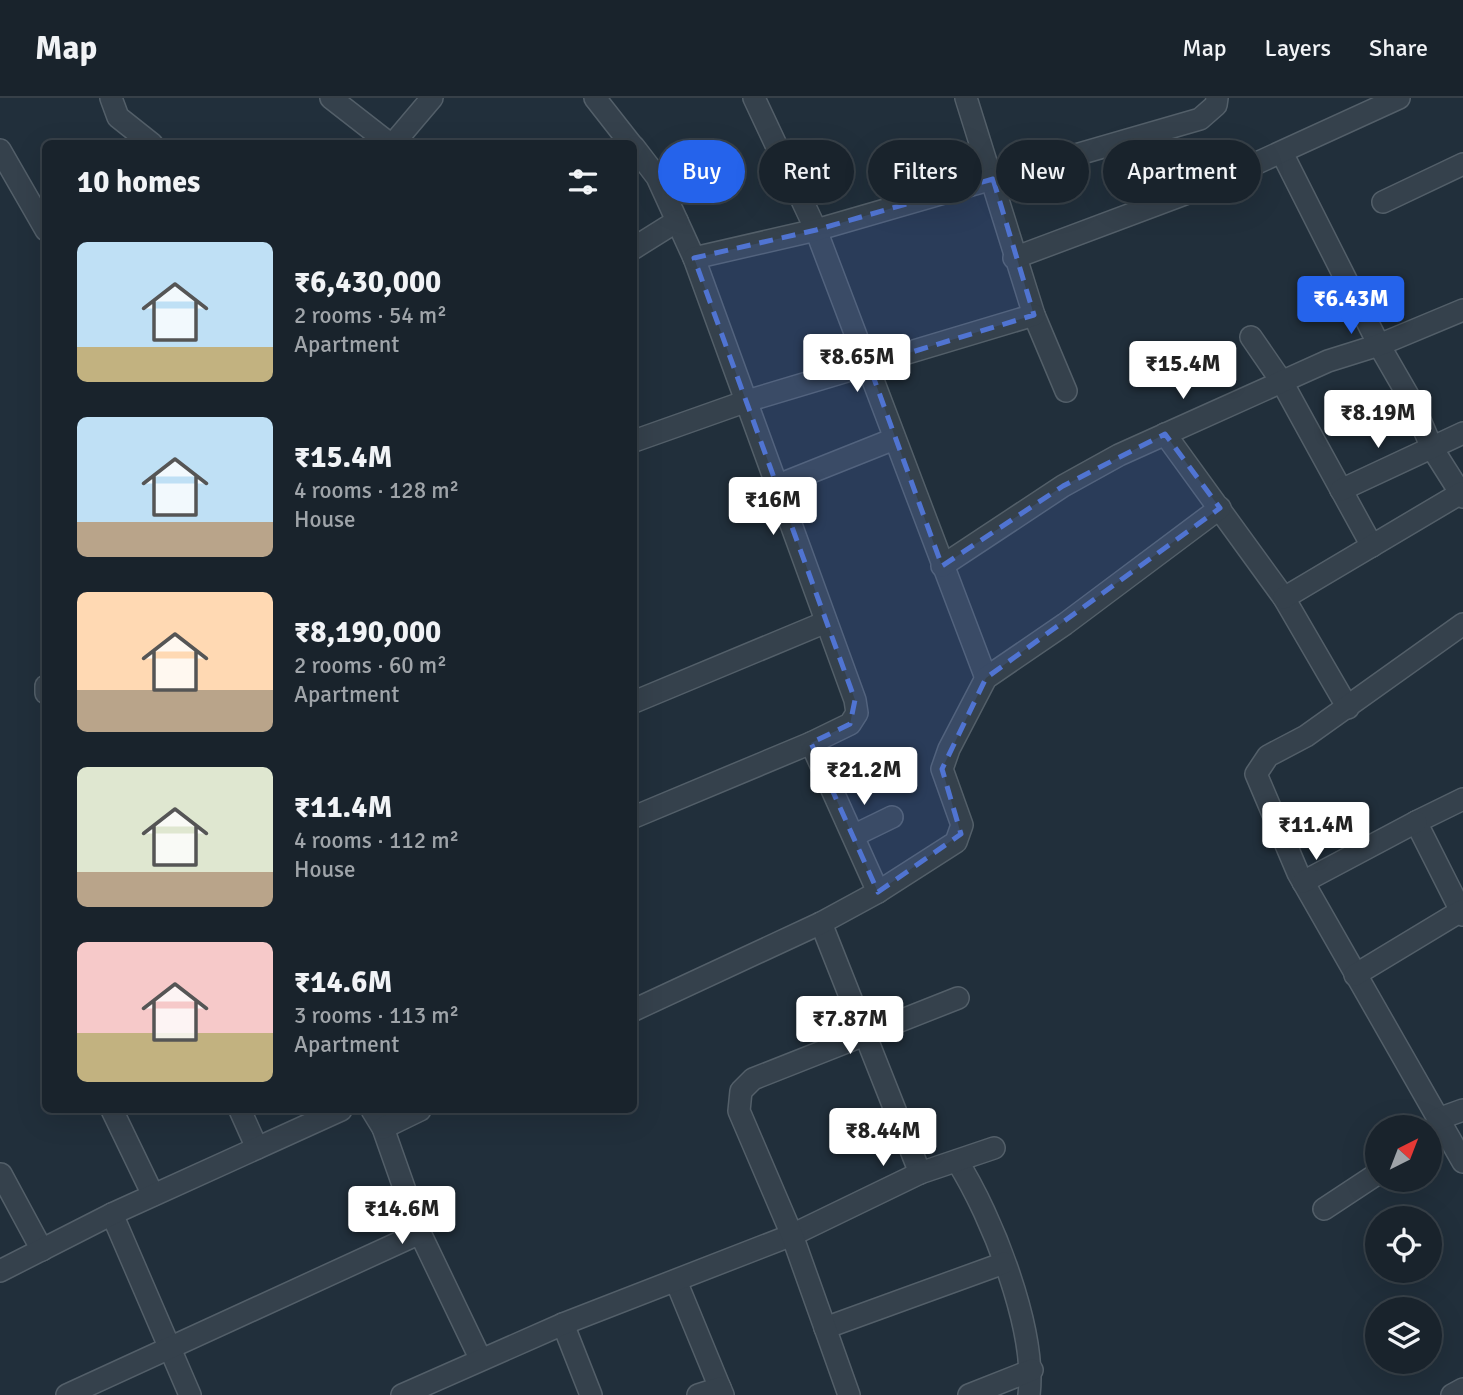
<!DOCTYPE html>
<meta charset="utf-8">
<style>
:root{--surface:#19232c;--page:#262f38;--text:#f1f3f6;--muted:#9fa4a9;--line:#374048;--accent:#2563eb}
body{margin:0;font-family:Signika,sans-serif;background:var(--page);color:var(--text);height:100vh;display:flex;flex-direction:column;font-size:26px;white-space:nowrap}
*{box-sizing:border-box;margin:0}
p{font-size:23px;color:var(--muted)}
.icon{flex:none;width:38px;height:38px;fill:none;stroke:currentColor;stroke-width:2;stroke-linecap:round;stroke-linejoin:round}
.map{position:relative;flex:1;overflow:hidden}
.panel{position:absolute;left:42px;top:42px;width:595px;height:973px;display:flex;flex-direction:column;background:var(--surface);border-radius:10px;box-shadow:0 7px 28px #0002,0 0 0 2px var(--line)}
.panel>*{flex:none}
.banner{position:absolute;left:658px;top:42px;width:665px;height:63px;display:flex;gap:14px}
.needle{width:46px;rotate:42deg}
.tools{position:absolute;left:1365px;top:1017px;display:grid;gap:14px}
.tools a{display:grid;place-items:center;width:77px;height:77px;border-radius:50%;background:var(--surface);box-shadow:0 7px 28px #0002,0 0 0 2px var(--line);font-size:35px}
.price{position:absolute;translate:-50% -60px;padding:0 16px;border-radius:7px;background:#fff;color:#222;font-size:23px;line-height:46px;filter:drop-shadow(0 2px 4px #0008)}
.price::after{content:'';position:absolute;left:50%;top:42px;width:21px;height:16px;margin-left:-10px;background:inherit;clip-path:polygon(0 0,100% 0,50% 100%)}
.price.on{background:var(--accent);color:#fff}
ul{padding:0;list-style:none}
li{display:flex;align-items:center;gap:21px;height:175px;padding:0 35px}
li span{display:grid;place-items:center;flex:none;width:196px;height:140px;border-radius:10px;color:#555}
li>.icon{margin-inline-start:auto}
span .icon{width:84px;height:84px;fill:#fffc;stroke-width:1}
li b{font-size:30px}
h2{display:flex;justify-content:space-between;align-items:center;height:84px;padding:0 35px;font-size:30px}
.tag{padding:0 24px;border-radius:32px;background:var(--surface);box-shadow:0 7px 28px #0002,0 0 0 2px var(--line);font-size:24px;line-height:63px}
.tag.on{background:var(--accent);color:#fff}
header{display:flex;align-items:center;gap:42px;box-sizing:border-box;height:98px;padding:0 35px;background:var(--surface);border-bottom:2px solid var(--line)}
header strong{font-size:33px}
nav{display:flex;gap:38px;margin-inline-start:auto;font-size:24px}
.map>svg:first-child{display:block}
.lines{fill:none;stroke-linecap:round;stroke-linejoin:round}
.street-casing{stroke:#535f69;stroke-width:24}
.street{stroke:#35414c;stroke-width:21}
.marked{fill:#5074d2;fill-opacity:0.2;stroke:#5074d2;stroke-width:5;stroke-dasharray:14 9;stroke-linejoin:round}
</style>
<header>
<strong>Map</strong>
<nav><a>Map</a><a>Layers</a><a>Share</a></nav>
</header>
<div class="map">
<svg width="1463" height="1297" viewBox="0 0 1463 1297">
<rect width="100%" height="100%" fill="#212f3b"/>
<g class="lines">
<defs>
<g id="street">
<polyline points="111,0 118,19 152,46"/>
<polyline points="331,0 390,46"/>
<polyline points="595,0 631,46"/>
<polyline points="754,0 816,132 986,580"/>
<polyline points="966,0 1034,217 1066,293"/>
<polyline points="393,46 432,0"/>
<polyline points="634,49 657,79 694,160 855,602 857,615 850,626 811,645 634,719"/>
<polyline points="0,52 46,132"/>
<polyline points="1282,55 1379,247 1413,306 1432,350 1463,399"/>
<polyline points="1383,104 1463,66"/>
<polyline points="634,150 677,123"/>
<polyline points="694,160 816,132 1200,21 1216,7 1217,0"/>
<polyline points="1014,160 1209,87 1399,0"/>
<polyline points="1251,239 1282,284 1372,448"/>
<polyline points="1165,336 1284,500 1348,610"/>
<polyline points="634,343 747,303 1034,217"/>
<polyline points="776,388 894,341"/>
<polyline points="1341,392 1463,335"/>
<polyline points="942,468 1063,388 1119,357 1328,263 1379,247 1463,212"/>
<polyline points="1284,500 1461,395"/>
<polyline points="1463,526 1306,638 1268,658 1256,676 1298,775 1463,1064"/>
<polyline points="46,588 46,595"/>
<polyline points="634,604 826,524"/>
<polyline points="811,645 878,794"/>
<polyline points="1463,701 1416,724 1463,817"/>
<polyline points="855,737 892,719"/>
<polyline points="1303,784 1416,724"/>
<polyline points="821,825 920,1075"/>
<polyline points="1355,877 1461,813"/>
<polyline points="634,912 821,825 878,794 956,744 962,727 942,671 949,651 986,580 1065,526 1220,410"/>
<polyline points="112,1012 153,1097"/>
<polyline points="240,1012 257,1050"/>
<polyline points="372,1012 383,1030 420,1135 480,1260"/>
<polyline points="1438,1021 1463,1012"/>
<polyline points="383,1030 420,1012"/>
<path d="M957,1063C992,1118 1037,1232 1029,1297"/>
<polyline points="1,1076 42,1152"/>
<polyline points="1324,1111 1377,1076"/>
<polyline points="112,1116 190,1297"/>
<polyline points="0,1173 112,1116 341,1012"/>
<polyline points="676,1183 720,1290"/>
<polyline points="563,1226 591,1297"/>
<polyline points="825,1230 1004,1165"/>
<polyline points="67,1297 420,1135"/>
<polyline points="402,1297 563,1226 792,1137 920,1075 994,1050"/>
<polyline points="698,1297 720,1290 723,1297"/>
<polyline points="849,1297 792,1137 739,1013 741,993 753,981 958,900"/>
<polyline points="969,1297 1032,1272"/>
<polyline points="1452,1297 1463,1291"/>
</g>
</defs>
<use href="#street" class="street-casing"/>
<use href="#street" class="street"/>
</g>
<path class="marked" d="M993,81L1034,217L869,267L942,468L1063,388L1165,336L1220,410L986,580L942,671L961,736L878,794L811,645L850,626L855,602L694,160L816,132Z"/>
</svg>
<div class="tools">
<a><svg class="needle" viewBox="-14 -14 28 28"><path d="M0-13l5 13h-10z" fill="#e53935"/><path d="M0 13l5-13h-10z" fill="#9fa4a9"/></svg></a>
<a><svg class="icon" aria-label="locate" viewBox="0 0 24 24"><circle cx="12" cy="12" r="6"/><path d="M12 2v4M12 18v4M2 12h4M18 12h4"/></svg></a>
<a><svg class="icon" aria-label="layers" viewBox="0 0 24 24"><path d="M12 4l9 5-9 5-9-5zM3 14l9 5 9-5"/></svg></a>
</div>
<b class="price on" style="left:1351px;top:238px">₹6.43M</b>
<b class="price" style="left:857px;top:296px">₹8.65M</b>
<b class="price" style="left:1183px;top:303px">₹15.4M</b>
<b class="price" style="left:1378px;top:352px">₹8.19M</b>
<b class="price" style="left:773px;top:439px">₹16M</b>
<b class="price" style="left:864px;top:709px">₹21.2M</b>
<b class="price" style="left:1316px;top:764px">₹11.4M</b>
<b class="price" style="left:850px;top:958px">₹7.87M</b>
<b class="price" style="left:883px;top:1070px">₹8.44M</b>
<b class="price" style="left:402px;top:1148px">₹14.6M</b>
<div class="banner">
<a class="tag on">Buy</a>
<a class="tag">Rent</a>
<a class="tag">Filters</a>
<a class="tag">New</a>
<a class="tag">Apartment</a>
</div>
<section class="panel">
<h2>10 homes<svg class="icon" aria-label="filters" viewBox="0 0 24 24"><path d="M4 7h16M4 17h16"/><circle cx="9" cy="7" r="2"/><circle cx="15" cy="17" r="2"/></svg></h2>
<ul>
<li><span style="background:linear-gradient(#bfe0f5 75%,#c2b280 0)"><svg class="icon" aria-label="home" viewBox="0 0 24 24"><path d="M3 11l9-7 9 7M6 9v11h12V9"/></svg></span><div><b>₹6,430,000</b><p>2 rooms · 54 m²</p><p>Apartment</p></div></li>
<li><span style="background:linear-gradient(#bfe0f5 75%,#b9a48a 0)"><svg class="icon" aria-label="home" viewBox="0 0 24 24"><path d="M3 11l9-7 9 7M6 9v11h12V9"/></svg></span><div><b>₹15.4M</b><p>4 rooms · 128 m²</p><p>House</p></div></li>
<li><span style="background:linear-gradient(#ffd9b3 70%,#b9a48a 0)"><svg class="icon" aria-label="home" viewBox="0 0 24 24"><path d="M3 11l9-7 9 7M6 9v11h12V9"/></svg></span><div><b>₹8,190,000</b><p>2 rooms · 60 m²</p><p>Apartment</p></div></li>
<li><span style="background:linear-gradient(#dfe7d0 75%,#b9a48a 0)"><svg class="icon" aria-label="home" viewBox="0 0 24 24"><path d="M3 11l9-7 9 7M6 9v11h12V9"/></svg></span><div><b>₹11.4M</b><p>4 rooms · 112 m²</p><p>House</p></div></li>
<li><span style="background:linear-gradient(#f6c9c9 65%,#c2b280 0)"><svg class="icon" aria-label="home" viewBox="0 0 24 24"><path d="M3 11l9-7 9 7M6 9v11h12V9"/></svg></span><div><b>₹14.6M</b><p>3 rooms · 113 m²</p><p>Apartment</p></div></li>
</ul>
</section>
</div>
